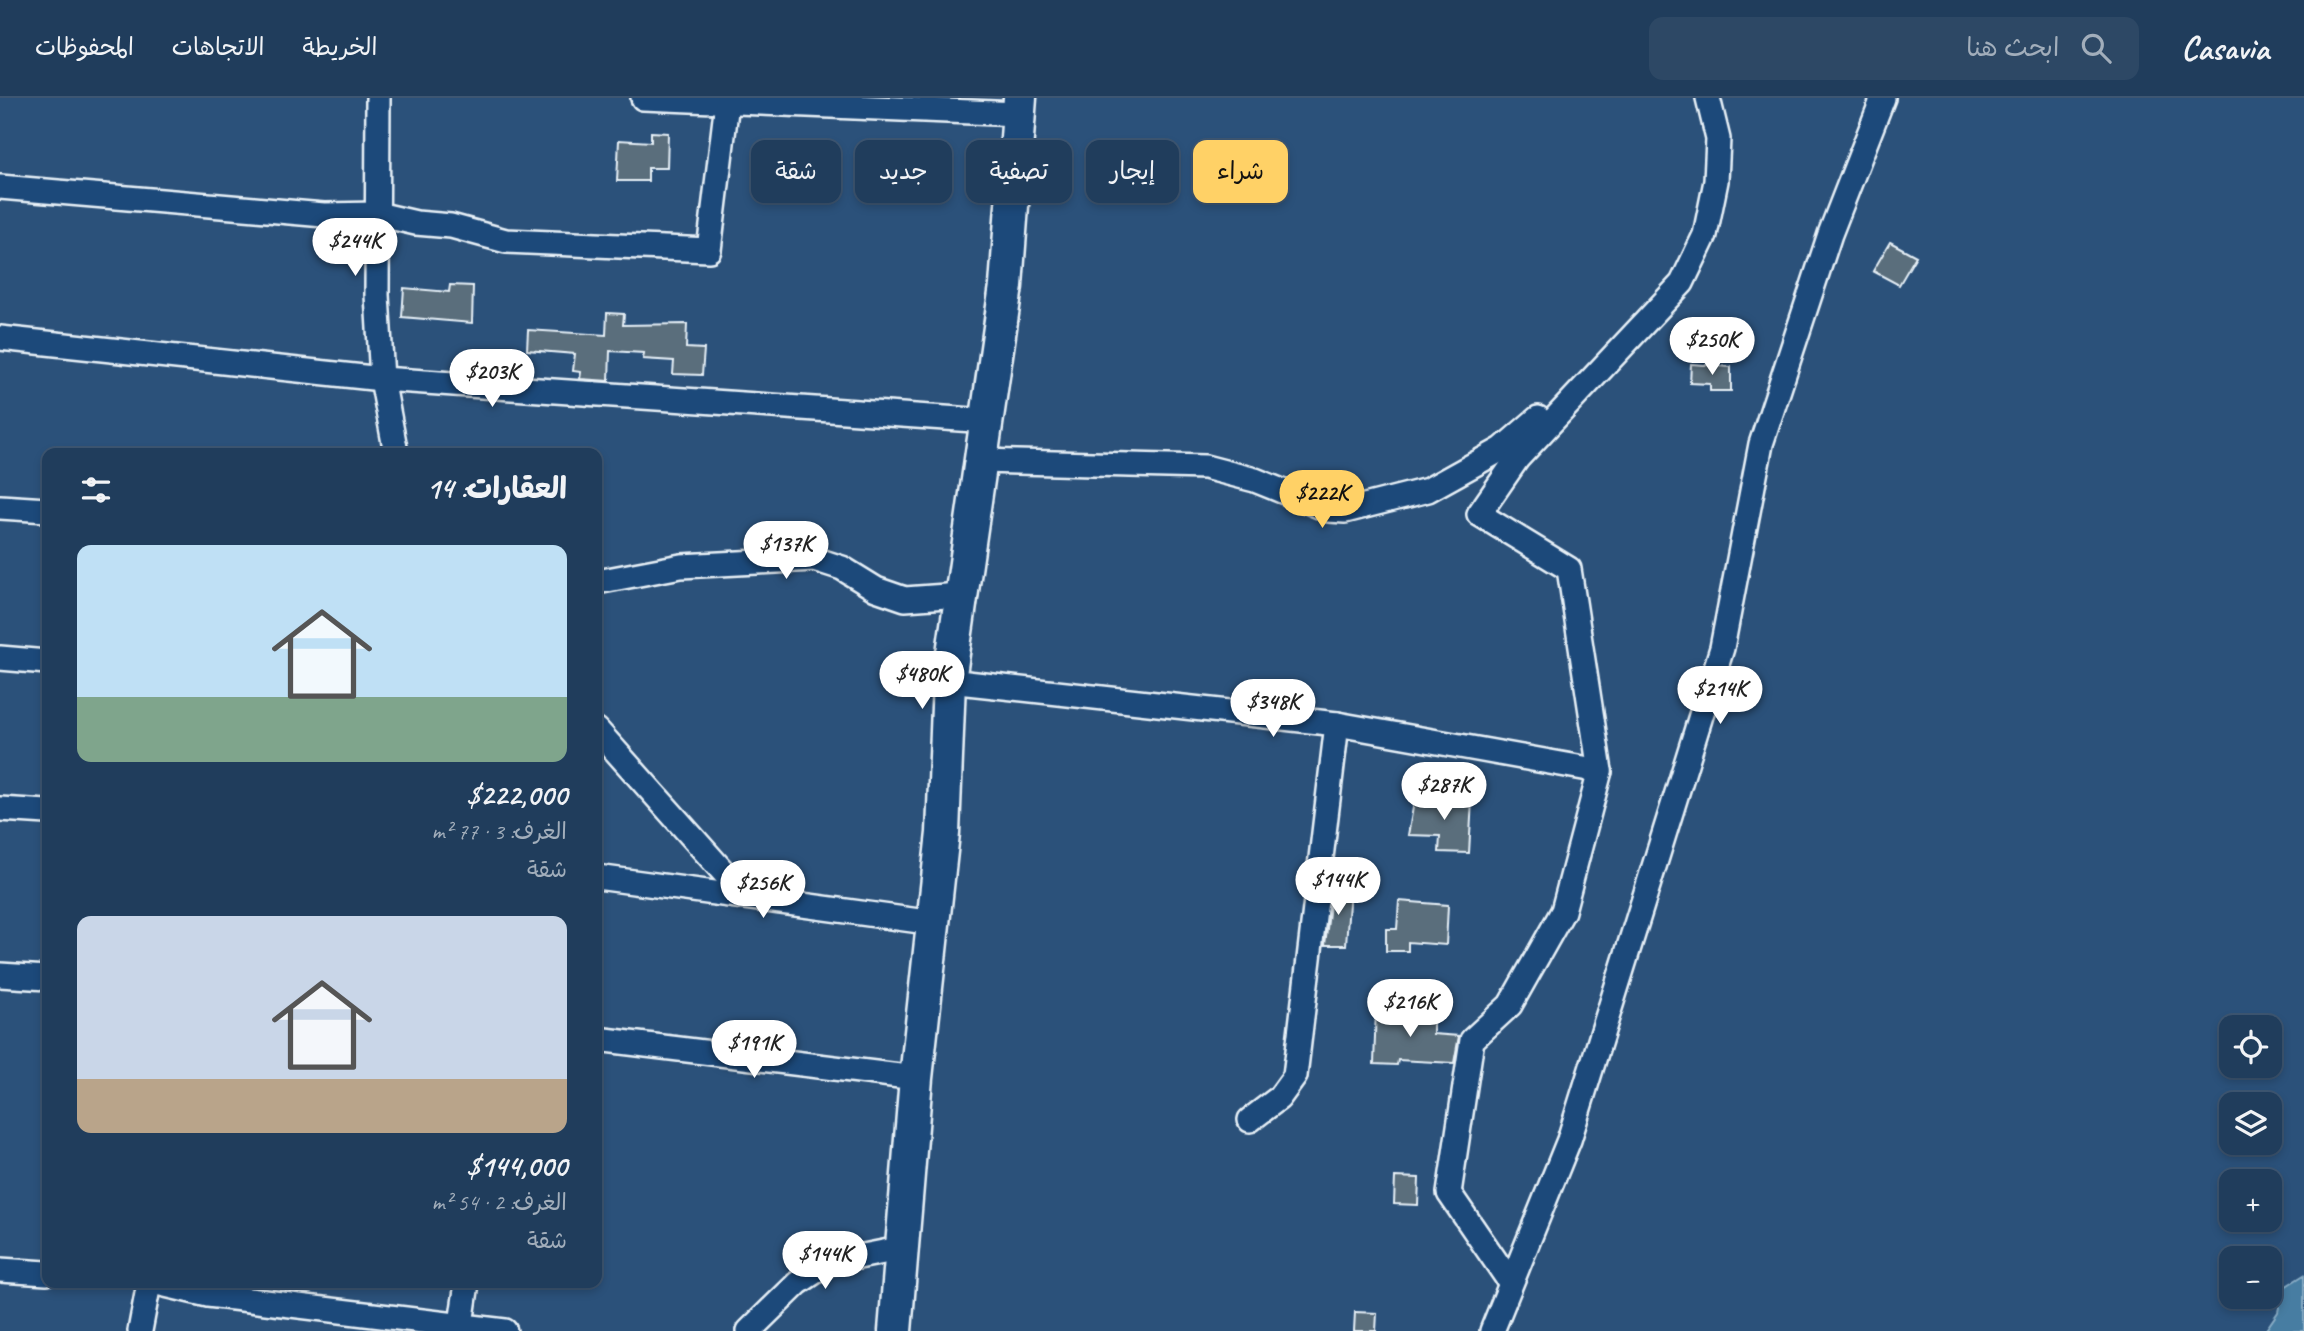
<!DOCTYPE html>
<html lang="ar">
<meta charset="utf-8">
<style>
:root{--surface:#203d5c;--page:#2d4865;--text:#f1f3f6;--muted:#a2aebb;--line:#3d5672;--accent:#ffd166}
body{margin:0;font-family:Caveat,"Playpen Sans Arabic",sans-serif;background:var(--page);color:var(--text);direction:rtl;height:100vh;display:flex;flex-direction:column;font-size:26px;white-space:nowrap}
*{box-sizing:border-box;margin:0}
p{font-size:23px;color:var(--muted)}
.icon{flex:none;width:38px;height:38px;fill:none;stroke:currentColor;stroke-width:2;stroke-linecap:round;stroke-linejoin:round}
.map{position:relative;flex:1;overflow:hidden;direction:ltr}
.panel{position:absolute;left:42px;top:350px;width:560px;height:840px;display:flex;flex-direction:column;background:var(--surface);border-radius:14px;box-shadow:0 4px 10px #0003,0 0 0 2px var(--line);direction:rtl}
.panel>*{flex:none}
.banner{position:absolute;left:623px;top:42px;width:665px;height:63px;direction:rtl;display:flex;gap:14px}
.buttons{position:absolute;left:2219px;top:917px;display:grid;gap:14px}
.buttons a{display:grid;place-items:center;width:63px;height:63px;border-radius:14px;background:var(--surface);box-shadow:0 4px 10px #0003,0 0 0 2px var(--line);font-size:35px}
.price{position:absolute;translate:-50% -60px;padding:0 16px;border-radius:24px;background:#fff;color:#222;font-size:23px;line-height:46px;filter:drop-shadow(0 2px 4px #0008)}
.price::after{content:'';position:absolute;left:50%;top:42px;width:21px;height:16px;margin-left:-10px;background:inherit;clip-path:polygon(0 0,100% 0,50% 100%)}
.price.on{background:var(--accent);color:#111}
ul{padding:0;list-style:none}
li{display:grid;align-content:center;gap:14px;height:371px;padding:0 35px}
li span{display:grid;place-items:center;height:217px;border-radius:14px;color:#555}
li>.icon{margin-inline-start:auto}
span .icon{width:126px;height:126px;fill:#fffc;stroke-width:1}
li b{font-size:30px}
h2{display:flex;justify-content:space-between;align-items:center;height:84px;padding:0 35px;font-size:30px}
.pill{padding:0 24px;border-radius:14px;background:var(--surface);box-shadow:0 4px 10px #0003,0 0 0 2px var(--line);font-size:24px;line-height:63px}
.pill.on{background:var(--accent);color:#111}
header{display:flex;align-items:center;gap:42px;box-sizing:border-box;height:98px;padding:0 35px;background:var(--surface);border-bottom:2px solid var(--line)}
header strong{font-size:33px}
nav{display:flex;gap:38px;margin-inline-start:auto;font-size:24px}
.search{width:490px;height:63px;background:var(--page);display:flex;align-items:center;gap:18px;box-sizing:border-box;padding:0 24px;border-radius:14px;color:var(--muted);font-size:26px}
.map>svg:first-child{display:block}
.water{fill:#467da2;stroke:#87abc4;stroke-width:2}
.building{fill:#5a6e7c;stroke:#e8f1f8;stroke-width:2}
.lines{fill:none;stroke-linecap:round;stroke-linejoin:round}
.street-casing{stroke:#e8f1f8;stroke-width:28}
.secondary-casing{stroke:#e8f1f8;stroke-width:37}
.street{stroke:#1f4a7a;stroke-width:23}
.secondary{stroke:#1f4a7a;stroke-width:32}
</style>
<header>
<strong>Casavia</strong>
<div class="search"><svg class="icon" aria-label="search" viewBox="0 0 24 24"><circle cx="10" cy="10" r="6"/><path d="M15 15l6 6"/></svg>ابحث هنا</div>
<nav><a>الخريطة</a><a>الاتجاهات</a><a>المحفوظات</a></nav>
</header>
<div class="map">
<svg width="2304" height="1233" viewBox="0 0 2304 1233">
<rect width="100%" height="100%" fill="#2b517a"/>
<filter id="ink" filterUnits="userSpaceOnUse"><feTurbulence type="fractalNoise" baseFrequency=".0143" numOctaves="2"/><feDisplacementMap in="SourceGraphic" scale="14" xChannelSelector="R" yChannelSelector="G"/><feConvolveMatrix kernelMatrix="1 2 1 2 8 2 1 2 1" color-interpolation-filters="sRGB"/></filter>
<g filter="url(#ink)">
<polygon class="water" points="2304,1177 2304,1233 2265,1233 2278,1214 2283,1190"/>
<g class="building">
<polygon points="651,34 668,35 667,70 648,70 648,83 617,83 619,42 651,44"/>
<polygon points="1890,144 1916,158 1899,187 1873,173"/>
<polygon points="450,187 473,188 472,225 402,219 404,190 449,194"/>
<polygon points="607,215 624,216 623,227 687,226 686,250 704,251 702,277 673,276 674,263 643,261 644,255 610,253 609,283 580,281 581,274 573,273 575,256 527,252 528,232 606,237"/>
<polygon points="1691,266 1731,269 1731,293 1710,293 1710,286 1690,285"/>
<polygon points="1425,697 1472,702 1469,755 1439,754 1440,738 1408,737 1414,704 1425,704"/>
<polygon points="1332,790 1350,791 1346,847 1325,847"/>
<polygon points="1399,803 1448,807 1446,847 1408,844 1408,853 1386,853 1386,831 1397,831"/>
<polygon points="1376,910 1401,911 1401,916 1433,919 1433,936 1459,938 1454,965 1398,962 1397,967 1374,966"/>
<polygon points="1395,1079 1419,1080 1418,1107 1394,1106"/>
<polygon points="1355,1214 1377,1215 1376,1233 1354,1233"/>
</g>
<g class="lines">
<defs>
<g id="street">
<polyline points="378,0 377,197 382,281 396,355"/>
<polyline points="643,0 1018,16"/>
<polyline points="0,89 324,117 377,116 416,125 451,128 506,143 709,152 727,4"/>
<polyline points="0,240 382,281 988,323"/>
<polyline points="982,363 1205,369 1255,382 1329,412 1345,413 1428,392 1502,351 1538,320"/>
<polyline points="0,409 47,412"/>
<polyline points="597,484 681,468 814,461 842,470 876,491 905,501 960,497"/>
<polyline points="0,560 47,564"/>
<polyline points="949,583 1337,626 1600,673"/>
<polyline points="597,632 744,797"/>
<polyline points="0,711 47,714"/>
<polyline points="597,779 934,825"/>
<polyline points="0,877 47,880"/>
<polyline points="597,941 916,980"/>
<polyline points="1250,1022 1279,1000 1295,978 1337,626"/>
<polyline points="0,1172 47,1175"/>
<polyline points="1510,1184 1449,1095 1472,942 1510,907 1563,813 1600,673 1569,471 1479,416 1517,361 1682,185 1705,137 1716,83 1718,41 1708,0"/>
<polyline points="157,1185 208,1197 505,1233"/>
<polyline points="140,1233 149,1185"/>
<polyline points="460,1233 467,1185"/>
<polyline points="749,1233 798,1185 828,1165 904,1150"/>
<polyline points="1492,1233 1569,1042 1722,550 1761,346 1830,136 1883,0"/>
</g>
<polyline id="secondary" points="895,1233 916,980 943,735 949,583 1006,188 1020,0"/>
</defs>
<use href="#street" class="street-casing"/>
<use href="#secondary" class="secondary-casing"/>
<use href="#street" class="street"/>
<use href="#secondary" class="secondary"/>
</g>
</g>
</svg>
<div class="buttons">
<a><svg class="icon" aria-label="locate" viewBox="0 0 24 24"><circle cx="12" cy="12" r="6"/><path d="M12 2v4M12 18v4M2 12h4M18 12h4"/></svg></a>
<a><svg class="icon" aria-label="layers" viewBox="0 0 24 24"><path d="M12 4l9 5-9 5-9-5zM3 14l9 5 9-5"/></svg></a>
<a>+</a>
<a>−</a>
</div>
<b class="price" style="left:355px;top:180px">$244K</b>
<b class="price" style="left:1712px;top:279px">$250K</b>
<b class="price" style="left:492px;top:311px">$203K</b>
<b class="price on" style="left:1322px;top:432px">$222K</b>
<b class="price" style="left:786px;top:483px">$137K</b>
<b class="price" style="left:922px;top:613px">$480K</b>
<b class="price" style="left:1720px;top:628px">$214K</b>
<b class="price" style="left:1273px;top:641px">$348K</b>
<b class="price" style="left:1444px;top:724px">$287K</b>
<b class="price" style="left:1338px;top:819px">$144K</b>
<b class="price" style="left:763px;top:822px">$256K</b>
<b class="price" style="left:1410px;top:941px">$216K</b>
<b class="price" style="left:754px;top:982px">$191K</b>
<b class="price" style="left:825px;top:1193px">$144K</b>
<div class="banner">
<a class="pill on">شراء</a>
<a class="pill">إيجار</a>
<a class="pill">تصفية</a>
<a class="pill">جديد</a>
<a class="pill">شقة</a>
</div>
<section class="panel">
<h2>العقارات: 14<svg class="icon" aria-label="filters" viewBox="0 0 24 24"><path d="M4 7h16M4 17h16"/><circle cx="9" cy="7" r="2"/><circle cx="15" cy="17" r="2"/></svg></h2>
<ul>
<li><span style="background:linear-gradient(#bfe0f5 70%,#7fa58c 0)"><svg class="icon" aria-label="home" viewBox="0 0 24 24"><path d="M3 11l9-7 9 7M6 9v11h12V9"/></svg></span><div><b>$222,000</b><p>الغرف: 3 · 77 m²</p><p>شقة</p></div></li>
<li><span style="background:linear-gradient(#c9d6e8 75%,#b9a48a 0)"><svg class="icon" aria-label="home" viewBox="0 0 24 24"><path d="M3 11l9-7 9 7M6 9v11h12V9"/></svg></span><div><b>$144,000</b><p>الغرف: 2 · 54 m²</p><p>شقة</p></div></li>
</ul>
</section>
</div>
